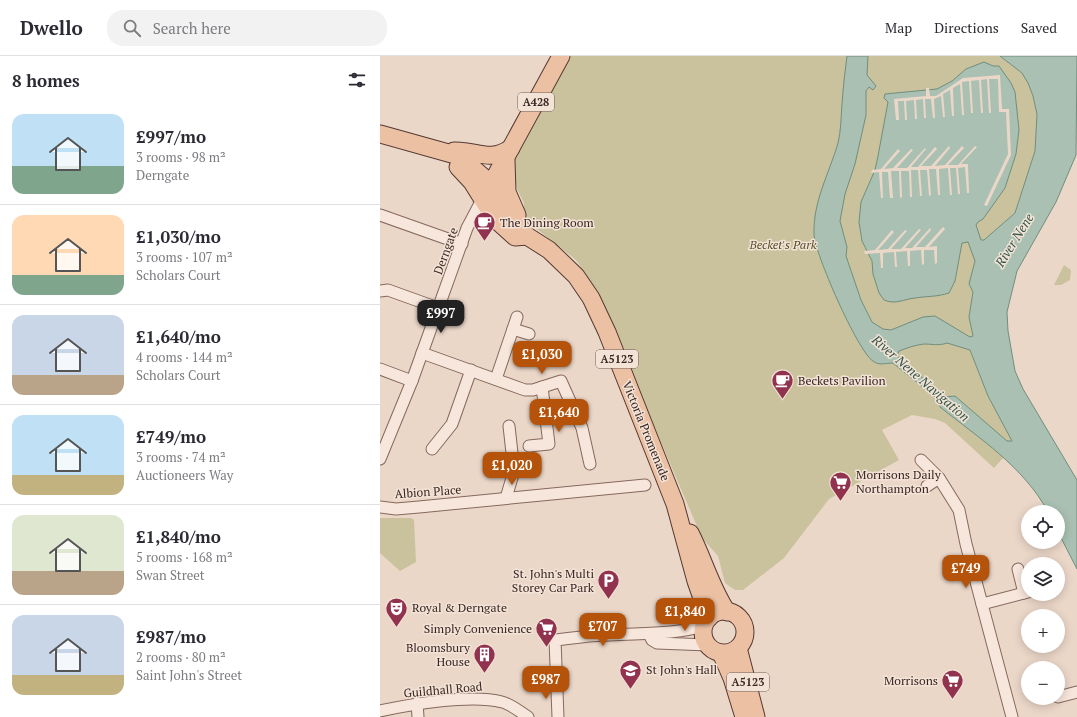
<!DOCTYPE html>
<meta charset="utf-8">
<style>
:root{--surface:#fff;--page:#f2f2f3;--text:#2b2b33;--muted:#7c7c81;--line:#e1e1e2;--accent:#b45309}
body{margin:0;font-family:"PT Serif",serif;background:var(--page);color:var(--text);height:100vh;display:flex;flex-direction:column;font-size:15px;white-space:nowrap}
*{box-sizing:border-box;margin:0}
p{font-size:13px;color:var(--muted)}
.icon{flex:none;width:22px;height:22px;fill:none;stroke:currentColor;stroke-width:2;stroke-linecap:round;stroke-linejoin:round}
.map{position:relative;flex:1;overflow:hidden}
.drawer{display:flex;flex-direction:column;background:var(--surface);width:380px}
.drawer>*{flex:none}
.buttons{position:absolute;left:641px;top:449px;display:grid;gap:8px}
.buttons a{display:grid;place-items:center;width:44px;height:44px;border-radius:50%;background:var(--surface);box-shadow:0 2px 10px #0003;font-size:20px}
.price{position:absolute;translate:-50% -34px;padding:0 9px;border-radius:8px;background:var(--accent);color:#fff;font-size:13px;line-height:26px;filter:drop-shadow(0 1px 2px #0008)}
.price::after{content:'';position:absolute;left:50%;top:24px;width:12px;height:9px;margin-left:-6px;background:inherit;clip-path:polygon(0 0,100% 0,50% 100%)}
.price.active{background:#222;color:#fff}
ul{padding:0;list-style:none}
li{display:flex;align-items:center;gap:12px;height:100px;padding:0 12px}
li+li{border-top:1px solid var(--line)}
li span{display:grid;place-items:center;flex:none;width:112px;height:80px;border-radius:12px;color:#555}
li>.icon{margin-inline-start:auto}
span .icon{width:48px;height:48px;fill:#fffc;stroke-width:1}
li b{font-size:17px}
h2{display:flex;justify-content:space-between;align-items:center;height:48px;padding:0 12px;font-size:17px}
header{display:flex;align-items:center;gap:24px;box-sizing:border-box;height:56px;padding:0 20px;background:var(--surface);border-bottom:1px solid var(--line)}
header strong{font-size:19px}
nav{display:flex;gap:22px;margin-inline-start:auto;font-size:14px}
.search{width:280px;height:36px;background:var(--page);display:flex;align-items:center;gap:10px;box-sizing:border-box;padding:0 14px;border-radius:16px;color:var(--muted);font-size:15px}
main{display:flex;flex:1;min-height:0}
.map>svg:first-child{display:block}
.green{fill:#c9c29c}
.water{fill:#a9c0b2;stroke:#708e7e;fill-rule:evenodd}
.pier{fill:#ebd7c8}
.lines{fill:none;stroke-linecap:round;stroke-linejoin:round}
.minor-casing{stroke:#86685e;stroke-width:13}
.primary-casing{stroke:#553832;stroke-width:19}
.minor{stroke:#f7e6db;stroke-width:11}
.primary{stroke:#ebc0a3;stroke-width:17}
.labels{text-anchor:middle;stroke-width:3;stroke-linejoin:round;paint-order:stroke}
.shield{fill:#f3e3d7;stroke:#705e58;stroke-width:1}
.shield-label{font-size:11px;font-weight:bold;fill:#382521}
.poi-label{font-size:12px;fill:#382521;stroke:#f3e3d7;text-anchor:start}
.park-label{font-size:12px;font-style:italic;fill:#535129;stroke:#f3e3d7}
.street-label{font-size:12px;fill:#382521;stroke:#f3e3d7}
.water-label{font-size:13px;font-style:italic;fill:#315649;stroke:#f3e3d7}
</style>
<header>
<strong>Dwello</strong>
<div class="search"><svg class="icon" aria-label="search" viewBox="0 0 24 24"><circle cx="10" cy="10" r="6"/><path d="M15 15l6 6"/></svg>Search here</div>
<nav><a>Map</a><a>Directions</a><a>Saved</a></nav>
</header>
<main>
<section class="drawer">
<h2>8 homes<svg class="icon" aria-label="filters" viewBox="0 0 24 24"><path d="M4 7h16M4 17h16"/><circle cx="9" cy="7" r="2"/><circle cx="15" cy="17" r="2"/></svg></h2>
<ul>
<li><span style="background:linear-gradient(#bfe0f5 65%,#7fa58c 0)"><svg class="icon" aria-label="home" viewBox="0 0 24 24"><path d="M3 11l9-7 9 7M6 9v11h12V9"/></svg></span><div><b>£997/mo</b><p>3 rooms · 98 m²</p><p>Derngate</p></div></li>
<li><span style="background:linear-gradient(#ffd9b3 75%,#7fa58c 0)"><svg class="icon" aria-label="home" viewBox="0 0 24 24"><path d="M3 11l9-7 9 7M6 9v11h12V9"/></svg></span><div><b>£1,030/mo</b><p>3 rooms · 107 m²</p><p>Scholars Court</p></div></li>
<li><span style="background:linear-gradient(#c9d6e8 75%,#b9a48a 0)"><svg class="icon" aria-label="home" viewBox="0 0 24 24"><path d="M3 11l9-7 9 7M6 9v11h12V9"/></svg></span><div><b>£1,640/mo</b><p>4 rooms · 144 m²</p><p>Scholars Court</p></div></li>
<li><span style="background:linear-gradient(#bfe0f5 75%,#c2b280 0)"><svg class="icon" aria-label="home" viewBox="0 0 24 24"><path d="M3 11l9-7 9 7M6 9v11h12V9"/></svg></span><div><b>£749/mo</b><p>3 rooms · 74 m²</p><p>Auctioneers Way</p></div></li>
<li><span style="background:linear-gradient(#dfe7d0 70%,#b9a48a 0)"><svg class="icon" aria-label="home" viewBox="0 0 24 24"><path d="M3 11l9-7 9 7M6 9v11h12V9"/></svg></span><div><b>£1,840/mo</b><p>5 rooms · 168 m²</p><p>Swan Street</p></div></li>
<li><span style="background:linear-gradient(#c9d6e8 75%,#c2b280 0)"><svg class="icon" aria-label="home" viewBox="0 0 24 24"><path d="M3 11l9-7 9 7M6 9v11h12V9"/></svg></span><div><b>£987/mo</b><p>2 rooms · 80 m²</p><p>Saint John's Street</p></div></li>
</ul>
</section>
<div class="map">
<svg width="697" height="661" viewBox="0 0 697 661">
<rect width="100%" height="100%" fill="#ebd7c8"/>
<g class="green">
<polygon points="191,0 620,0 642,17 648,27 653,40 657,58 655,95 635,157 604,184 589,228 593,236 589,261 593,279 590,294 608,340 633,385 623,402 614,412 565,367 555,363 532,359 502,374 519,404 449,443 404,502 363,534 355,534 345,527 338,500 322,482 215,232 196,204 143,162 144,147 137,133 132,105"/>
<polygon points="684,209 691,214 690,224 681,229 674,229"/>
<polygon points="0,462 31,462 34,464 36,506 20,515 0,497"/>
</g>
<path class="water" d="M467,0H488L487,19L496,30L493,34L489,31L486,35V59L475,108L465,138L460,165L467,191L466,200L481,244L492,266L503,273L511,274L543,261L555,260L590,281L593,280L589,261L593,236L589,228L595,205L588,186L582,187L575,225L569,237C557,241 547,240 535,242C524,243 516,249 504,244L499,237L493,218L492,205L482,185L479,166L481,146L495,114L498,100L508,46L504,42L505,38L557,33L572,25L586,13L604,6L613,10H619L631,27L635,36L639,74L636,98L625,132L603,163L598,166L596,169L601,184H604L635,157L655,95L657,58L653,40L648,27L642,17L620,0H697L696,99L676,146L637,215L627,256L628,275L635,315L643,333L697,424V513L678,476V456H668C644,411 599,382 560,351V345L513,307C506,307 499,310 493,305C478,296 434,196 434,178C433,145 449,118 458,87C461,75 461,61 462,48C463,32 465,16 467,0ZM567,287L590,294L608,340L632,385H627L575,340L565,341L517,300L519,295C527,292 535,289 544,288C552,288 559,290 567,287Z"/>
<g class="pier">
<polygon points="620,19 622,53 629,53 631,99 607,150 604,149 628,98 626,56 619,56 618,23 609,23 611,57 609,57 607,23 601,24 603,57 601,57 599,24 591,25 593,57 591,57 589,25 582,26 584,59 582,59 580,28 573,32 574,60 572,60 570,34 563,38 565,61 563,61 561,40 554,43 555,62 553,62 551,43 545,43 546,62 544,62 543,43 536,44 537,63 535,63 534,44 526,45 527,64 525,64 524,45 518,45 519,64 516,64 514,43 546,40 546,32 549,32 550,40 556,40 583,22"/>
<polygon points="569,90 570,92 555,110 565,109 582,90 584,92 568,109 578,109 595,90 597,91 581,108 588,108 589,137 587,137 585,111 578,112 580,138 578,138 576,112 570,112 572,139 570,139 568,112 559,113 560,139 558,139 556,113 549,113 551,139 549,140 547,114 540,114 542,140 540,140 538,114 531,114 532,141 530,141 529,115 521,115 522,141 520,142 519,115 511,115 513,142 510,142 508,116 502,116 503,142 501,142 499,116 491,117 492,114 501,113 518,93 520,95 504,113 513,112 531,93 533,94 517,112 527,112 545,92 546,93 531,111 538,111 555,91 557,93 541,110 551,110"/>
<polygon points="563,171 565,173 549,191 557,190 557,207 555,208 554,194 544,194 544,208 542,209 541,194 530,195 530,210 528,210 527,195 516,196 517,211 515,211 514,196 503,197 503,212 501,212 500,197 485,198 484,195 495,194 512,174 514,176 498,194 508,193 525,174 527,175 511,193 521,193 539,173 541,174 525,192 532,192 550,172 551,174 536,191 545,191"/>
</g>
<g class="lines">
<defs>
<g id="minor">
<polyline points="0,159 82,188"/>
<polyline points="0,235 8,234 58,252"/>
<polyline points="133,273 149,278"/>
<polyline points="42,297 145,334 153,334 181,325 202,372 210,408"/>
<polyline points="0,313 32,325"/>
<polyline points="116,323 137,261"/>
<polyline points="149,390 169,388 162,331"/>
<polyline points="52,393 72,368 91,314"/>
<polyline points="0,403 32,325 87,172 105,138"/>
<polyline points="541,404 559,422 579,454 586,488 632,661"/>
<polyline points="547,430 559,422"/>
<polyline points="126,442 134,415 129,370"/>
<polyline points="0,451 16,453 39,451 265,429"/>
<polyline points="638,513 644,537"/>
<polyline points="602,548 648,536"/>
<polyline points="269,578 272,584 277,587 328,589"/>
<polyline points="678,641 697,636"/>
<polyline points="37,647 38,661"/>
<path d="M0,655C32,648 91,638 122,646C131,648 140,656 148,661"/>
<path d="M178,661L175,584C193,582 212,579 230,579C262,577 295,579 326,569"/>
</g>
<g id="primary">
<polyline points="0,78 79,100 103,121 118,145 147,180 169,194 196,220 211,242 227,276 295,448 316,525 329,562"/>
<path d="M74,95C97,94 109,107 131,92"/>
<polyline points="126,104 127,136 137,159"/>
<polyline points="78,111 92,126 115,163 135,181 147,180"/>
<polyline points="109,132 181,0"/>
<path d="M310,477C323,502 331,532 347,556"/>
<circle cx="344" cy="576" r="21"/>
<polyline points="358,592 376,661"/>
<polyline points="341,597 352,622 364,661"/>
</g>
</defs>
<use href="#minor" class="minor-casing"/>
<use href="#primary" class="primary-casing"/>
<use href="#minor" class="minor"/>
<use href="#primary" class="primary"/>
</g>
<defs>
<symbol id="cafe-pin" viewBox="-11 -11 22 30"><path d="M0 17L-7.5 6A9.5 9.5 0 1 1 7.5 6Z" fill="#91334e" stroke="#f3e3d7"/><path d="M-5.5-4.5H6V0H3Q3 3.5 0 3.5H-2.5Q-5.5 3.5-5.5 0ZM3-3.2v2h1.7v-2ZM-6 4.5H4V6H-6Z" fill="#fff"/></symbol>
<symbol id="supermarket-pin" viewBox="-11 -11 22 30"><path d="M0 17L-7.5 6A9.5 9.5 0 1 1 7.5 6Z" fill="#91334e" stroke="#f3e3d7"/><path d="M-6-5.5h2.5l.6 2H6L4.5 2H-2.5L-4.4-4H-6ZM-1.5 3.2a1.3 1.3 0 1 0 .1 0ZM3 3.2a1.3 1.3 0 1 0 .1 0Z" fill="#fff"/></symbol>
<symbol id="parking-pin" viewBox="-11 -11 22 30"><path d="M0 17L-7.5 6A9.5 9.5 0 1 1 7.5 6Z" fill="#91334e" stroke="#f3e3d7"/><path d="M-3.5-5.5H1a3.5 3.5 0 0 1 0 7H-1V5.5H-3.5ZM-1-3.4V-.6H.8a1.4 1.4 0 0 0 0-2.8Z" fill="#fff"/></symbol>
<symbol id="theatre-pin" viewBox="-11 -11 22 30"><path d="M0 17L-7.5 6A9.5 9.5 0 1 1 7.5 6Z" fill="#91334e" stroke="#f3e3d7"/><path d="M-5-5.5Q0-4 5-5.5V0Q5 5 0 6Q-5 5-5 0ZM-3.3-2.5H-1v1.5H-3.3ZM1-2.5H3.3v1.5H1ZM-2.8 1Q0 5.5 2.8 1Z" fill="#fff"/></symbol>
<symbol id="building-pin" viewBox="-11 -11 22 30"><path d="M0 17L-7.5 6A9.5 9.5 0 1 1 7.5 6Z" fill="#91334e" stroke="#f3e3d7"/><path d="M-4-6H4V6H1V3H-1V6H-4ZM-2.5-4.3h1.7v1.8h-1.7ZM.8-4.3h1.7v1.8H.8ZM-2.5-1h1.7V.8h-1.7ZM.8-1h1.7V.8H.8Z" fill="#fff"/></symbol>
<symbol id="university-pin" viewBox="-11 -11 22 30"><path d="M0 17L-7.5 6A9.5 9.5 0 1 1 7.5 6Z" fill="#91334e" stroke="#f3e3d7"/><path d="M0-5L7-2L0 1L-7-2ZM-4 1L0 2.5L4 1V4Q0 6-4 4Z" fill="#fff"/></symbol>
</defs>
<g fill-rule="evenodd">
<use href="#cafe-pin" x="92" y="154" width="25" height="34"/>
<use href="#cafe-pin" x="390" y="312" width="25" height="34"/>
<use href="#supermarket-pin" x="448" y="414" width="25" height="34"/>
<use href="#parking-pin" x="216" y="512" width="25" height="34"/>
<use href="#theatre-pin" x="4" y="540" width="25" height="34"/>
<use href="#supermarket-pin" x="154" y="560" width="25" height="34"/>
<use href="#building-pin" x="92" y="586" width="25" height="34"/>
<use href="#university-pin" x="238" y="602" width="25" height="34"/>
<use href="#supermarket-pin" x="560" y="612" width="25" height="34"/>
</g>
<g class="labels">
<g class="shield">
<rect x="138" y="37" width="36" height="18" rx="3"/>
<rect x="216" y="294" width="42" height="18" rx="3"/>
<rect x="347" y="617" width="42" height="18" rx="3"/>
</g>
<g class="shield-label">
<text x="156" y="50">A428</text>
<text x="237" y="307">A5123</text>
<text x="368" y="630">A5123</text>
</g>
<g class="poi-label">
<text x="120" y="171">The Dining Room</text>
<text x="418" y="329">Beckets Pavilion</text>
<text x="476" y="423">Morrisons Daily<tspan x="476" dy="14">Northampton</tspan></text>
<text x="214" y="522" text-anchor="end">St. John's Multi<tspan x="214" dy="14">Storey Car Park</tspan></text>
<text x="32" y="556">Royal &amp; Derngate</text>
<text x="152" y="577" text-anchor="end">Simply Convenience</text>
<text x="90" y="596" text-anchor="end">Bloomsbury<tspan x="90" dy="14">House</tspan></text>
<text x="266" y="618">St John's Hall</text>
<text x="558" y="629" text-anchor="end">Morrisons</text>
</g>
<g class="park-label">
<text x="403" y="193">Becket's Park</text>
</g>
<g class="street-label">
<text transform="translate(66 195) rotate(-70)" y="4">Derngate</text>
<text transform="translate(266 375) rotate(68)" y="4">Victoria Promenade</text>
<text transform="translate(48 436) rotate(-4)" y="4">Albion Place</text>
<text transform="translate(63 634) rotate(-5)" y="4">Guildhall Road</text>
</g>
<g class="water-label">
<text transform="translate(634 184) rotate(-58)" y="5">River Nene</text>
<text transform="translate(541 322) rotate(41)" y="5">River Nene Navigation</text>
</g>
</g>
</svg>
<div class="buttons">
<a><svg class="icon" aria-label="locate" viewBox="0 0 24 24"><circle cx="12" cy="12" r="6"/><path d="M12 2v4M12 18v4M2 12h4M18 12h4"/></svg></a>
<a><svg class="icon" aria-label="layers" viewBox="0 0 24 24"><path d="M12 4l9 5-9 5-9-5zM3 14l9 5 9-5"/></svg></a>
<a>+</a>
<a>−</a>
</div>
<b class="price active" style="left:61px;top:278px">£997</b>
<b class="price" style="left:162px;top:319px">£1,030</b>
<b class="price" style="left:179px;top:377px">£1,640</b>
<b class="price" style="left:132px;top:430px">£1,020</b>
<b class="price" style="left:586px;top:533px">£749</b>
<b class="price" style="left:305px;top:576px">£1,840</b>
<b class="price" style="left:223px;top:591px">£707</b>
<b class="price" style="left:166px;top:644px">£987</b>
</div>
</main>
